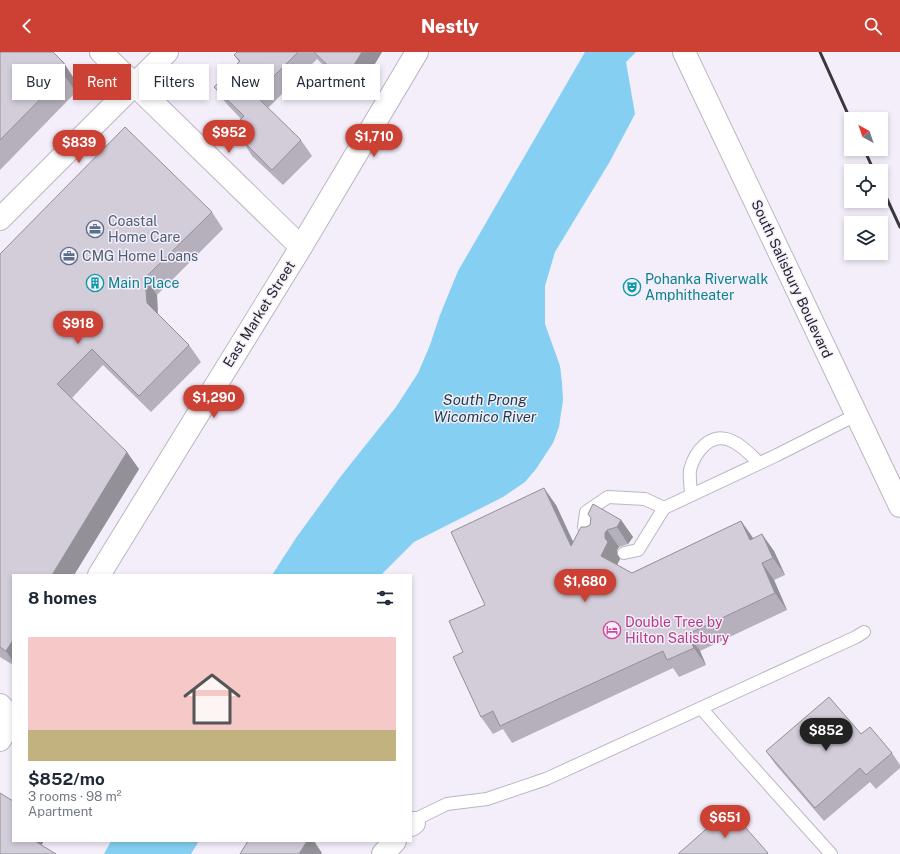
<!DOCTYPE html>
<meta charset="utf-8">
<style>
:root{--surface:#fff;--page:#f2f2f3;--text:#1f2937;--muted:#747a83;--line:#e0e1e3;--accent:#cd4034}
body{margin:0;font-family:"Public Sans",sans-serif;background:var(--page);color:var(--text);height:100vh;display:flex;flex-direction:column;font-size:15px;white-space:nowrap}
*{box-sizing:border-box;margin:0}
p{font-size:13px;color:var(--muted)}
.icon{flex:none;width:22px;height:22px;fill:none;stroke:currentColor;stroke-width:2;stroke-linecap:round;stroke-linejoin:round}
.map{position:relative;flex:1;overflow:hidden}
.sheet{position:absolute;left:12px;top:522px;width:400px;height:268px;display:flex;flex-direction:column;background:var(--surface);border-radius:0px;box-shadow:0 2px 6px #0003}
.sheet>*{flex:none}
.guide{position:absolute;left:12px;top:12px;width:400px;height:36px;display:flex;gap:8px}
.needle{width:26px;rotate:320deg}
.buttons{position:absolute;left:844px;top:60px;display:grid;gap:8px}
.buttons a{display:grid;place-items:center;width:44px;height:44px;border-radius:0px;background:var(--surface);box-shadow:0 2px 6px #0003;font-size:20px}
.price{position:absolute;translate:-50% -34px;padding:0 9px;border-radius:14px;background:var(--accent);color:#fff;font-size:13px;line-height:26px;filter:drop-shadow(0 1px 2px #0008)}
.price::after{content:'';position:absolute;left:50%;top:24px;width:12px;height:9px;margin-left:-6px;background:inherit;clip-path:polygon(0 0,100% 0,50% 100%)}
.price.selected{background:#222;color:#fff}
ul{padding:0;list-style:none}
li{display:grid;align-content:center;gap:8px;height:212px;padding:0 16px}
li+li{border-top:1px solid var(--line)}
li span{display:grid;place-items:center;height:124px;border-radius:0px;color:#555}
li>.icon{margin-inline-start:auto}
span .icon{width:72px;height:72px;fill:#fffc;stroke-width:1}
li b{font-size:17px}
h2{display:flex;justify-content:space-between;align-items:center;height:48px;padding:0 16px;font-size:17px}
.tag{padding:0 14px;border-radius:0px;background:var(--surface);box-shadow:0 2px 6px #0003;font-size:14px;line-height:36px}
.tag.selected{background:var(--accent);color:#fff}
header{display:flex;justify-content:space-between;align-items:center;height:52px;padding:0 16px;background:var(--accent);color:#fff;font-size:18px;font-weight:800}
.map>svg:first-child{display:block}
.water{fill:#85d0f2}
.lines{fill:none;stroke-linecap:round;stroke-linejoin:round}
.service-casing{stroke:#bbb6c1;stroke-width:14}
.minor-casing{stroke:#bbb6c1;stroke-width:24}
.tertiary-casing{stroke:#bbb6c1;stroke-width:24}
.primary-casing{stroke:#bbb6c1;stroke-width:24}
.service{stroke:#fff;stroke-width:12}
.minor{stroke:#fff;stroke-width:22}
.tertiary{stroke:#fff;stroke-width:22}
.primary{stroke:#fff;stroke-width:22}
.rail{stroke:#3b383d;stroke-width:3}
.wall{fill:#b5b0bb}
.shaded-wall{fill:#939098}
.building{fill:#d2cdd9;stroke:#939098}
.labels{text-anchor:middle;stroke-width:3;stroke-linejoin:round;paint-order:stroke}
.service-label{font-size:14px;fill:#4e5e75;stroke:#f3eefa;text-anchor:start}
.culture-label{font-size:14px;fill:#0d838f;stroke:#f3eefa;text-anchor:start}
.street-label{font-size:14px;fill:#1f1d21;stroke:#f3eefa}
.hotel-label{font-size:14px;fill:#b23c85;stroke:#f3eefa;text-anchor:start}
.water-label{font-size:15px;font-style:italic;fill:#1b3d4c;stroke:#f3eefa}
</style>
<header><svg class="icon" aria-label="back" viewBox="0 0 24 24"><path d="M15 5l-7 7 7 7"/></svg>Nestly<svg class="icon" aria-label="search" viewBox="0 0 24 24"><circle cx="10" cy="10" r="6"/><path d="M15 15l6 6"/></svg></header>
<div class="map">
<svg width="900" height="802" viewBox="0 0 900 802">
<rect width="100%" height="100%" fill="#f3eefa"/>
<g class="water">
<polygon points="585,0 636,0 626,10 635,62 609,111 555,200 545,234 545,272 560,314 562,331 563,348 559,375 553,391 536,417 525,430 503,445 414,490 381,523 272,523 296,486 341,424 396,355 418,321 430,293 440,263 458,219"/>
<polygon points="111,789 199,789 191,802 104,802"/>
</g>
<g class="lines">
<defs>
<g id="service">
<path d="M691,443C691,435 689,426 690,418C695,399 711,379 732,389C743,394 751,403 759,411"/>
<polyline points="596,485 584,475 586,460 608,445 645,447 664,456 777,403 856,363"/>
<polyline points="624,501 638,498 664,456"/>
<polyline points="701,656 743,704 831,802"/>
<polyline points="414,771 418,766 447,752 487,747 546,727 856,585 864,580"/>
</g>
<g id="minor">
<polyline points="101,0 301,195"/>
<polyline points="99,523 301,195 417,0"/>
<polyline points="0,653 13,666"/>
<polyline points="0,688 13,666"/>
<polyline points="411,773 414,771"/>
<polyline points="383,802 395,789"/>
</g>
<polyline id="tertiary" points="0,167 167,0"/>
<polyline id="primary" points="684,0 900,454"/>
</defs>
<use href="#service" class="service-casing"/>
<use href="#minor" class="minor-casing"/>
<use href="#tertiary" class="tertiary-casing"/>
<use href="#primary" class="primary-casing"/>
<use href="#service" class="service"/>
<use href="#minor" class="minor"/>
<use href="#tertiary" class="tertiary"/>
<use href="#primary" class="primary"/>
<g class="rail">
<polyline points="820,0 851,69"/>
<polyline points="864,97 874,119"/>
<polyline points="881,134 900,175"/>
</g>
</g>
<g class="wall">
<polygon points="0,0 53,0 75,28 76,40 0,118"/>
<polygon points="237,0 382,0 355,45 317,7 268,56 301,88 312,104 283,133 252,104 242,88 247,82 238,70 241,67 225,50 214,35 239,10 234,3"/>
<polygon points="212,160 223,177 157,243 158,262 189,293 201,310 151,360 103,313 72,346 139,417 74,523 13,523 13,613 0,605 0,202"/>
<polygon points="556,453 573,490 586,475 621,468 633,485 628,492 619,495 617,498 617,502 620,507 617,513 632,521 741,469 753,486 774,499 785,523 774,528 787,558 700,599 706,613 679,625 673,616 512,691 503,677 493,682 481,665 463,600 485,553"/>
<polygon points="861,682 892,701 900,713 900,716 876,737 870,730 824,769 776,713 766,699"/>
</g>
<g class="shaded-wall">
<polygon points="362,0 382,0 355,45 344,29"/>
<polygon points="64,11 75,28 76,40 64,23"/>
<polygon points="145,226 157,243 158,268 147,251"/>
<polygon points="127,400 139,417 74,523 52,523"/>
<polygon points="544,436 556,453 583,511 571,494"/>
<polygon points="621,468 633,485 628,492 617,475"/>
<polygon points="741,469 753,486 750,488"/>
<polygon points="607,478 619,495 617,498 617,502 620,507 613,521 601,504 605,486 605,481"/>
<polygon points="762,482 774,499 785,523 773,506"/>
<polygon points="762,511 774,528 787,558 775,541"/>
<polygon points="688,582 700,599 706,613 694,596"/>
<polygon points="13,588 13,609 6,599"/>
<polygon points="31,789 44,789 38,799"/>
<polygon points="307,789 314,789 322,801 321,802 299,802"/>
</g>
<g class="building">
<polygon points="0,0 53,0 64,11 64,23 0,88"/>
<polygon points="237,0 298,0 255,43 301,88 272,118 242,88 249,80 238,70 244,64 214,35 240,9 234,3"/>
<polygon points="314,0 362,0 344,29"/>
<polygon points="125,75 212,160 145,226 147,251 189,293 139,344 92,297 57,332 127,400 52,523 13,523 13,588 6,599 0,595 0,202"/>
<polygon points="544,436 571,494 581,475 586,475 590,473 591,466 588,462 593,452 621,468 617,475 607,478 605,481 605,486 608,490 601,504 632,521 741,469 750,488 762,482 773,506 762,511 775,541 688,582 694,596 667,608 663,599 500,674 493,659 481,665 453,605 463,600 449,569 485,553 451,480"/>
<polygon points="829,645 861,682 870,675 892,701 866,723 860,716 815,756 766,699"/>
<polygon points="0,741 13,749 13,789 35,789 56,802 0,802"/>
<polygon points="729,757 768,801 767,802 678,802"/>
<polygon points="248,789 307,789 299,802 240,802"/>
</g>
<defs>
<symbol id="office-ring" viewBox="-11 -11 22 22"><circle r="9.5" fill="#f3eefa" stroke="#5c6f8a" stroke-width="1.5"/><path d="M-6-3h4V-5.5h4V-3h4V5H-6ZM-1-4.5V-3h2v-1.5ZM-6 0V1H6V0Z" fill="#5c6f8a"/></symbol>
<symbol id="building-ring" viewBox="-11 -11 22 22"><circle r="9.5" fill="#f3eefa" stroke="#0f9aa8" stroke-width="1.5"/><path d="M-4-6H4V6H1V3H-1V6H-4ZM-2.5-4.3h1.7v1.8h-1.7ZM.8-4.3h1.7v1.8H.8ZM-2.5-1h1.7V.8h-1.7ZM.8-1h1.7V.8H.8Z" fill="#0f9aa8"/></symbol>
<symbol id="theatre-ring" viewBox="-11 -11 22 22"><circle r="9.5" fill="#f3eefa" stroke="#0f9aa8" stroke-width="1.5"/><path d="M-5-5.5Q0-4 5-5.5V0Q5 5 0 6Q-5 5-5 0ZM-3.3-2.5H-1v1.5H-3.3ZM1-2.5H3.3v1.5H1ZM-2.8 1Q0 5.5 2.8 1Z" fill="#0f9aa8"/></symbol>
<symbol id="hotel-ring" viewBox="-11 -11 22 22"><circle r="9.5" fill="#f3eefa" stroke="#d1479c" stroke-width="1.5"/><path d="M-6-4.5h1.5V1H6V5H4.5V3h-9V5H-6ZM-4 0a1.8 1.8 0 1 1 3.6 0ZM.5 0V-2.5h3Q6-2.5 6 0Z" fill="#d1479c"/></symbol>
</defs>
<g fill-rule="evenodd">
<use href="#office-ring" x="85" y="167" width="20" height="20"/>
<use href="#office-ring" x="59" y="194" width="20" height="20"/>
<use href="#building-ring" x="85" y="221" width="20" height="20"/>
<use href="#theatre-ring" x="622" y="225" width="20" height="20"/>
<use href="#hotel-ring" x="602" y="568" width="20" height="20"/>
</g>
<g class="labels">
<g class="service-label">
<text x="108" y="174">Coastal<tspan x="108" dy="16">Home Care</tspan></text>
<text x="82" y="209">CMG Home Loans</text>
</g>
<g class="culture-label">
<text x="645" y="232">Pohanka Riverwalk<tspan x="645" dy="16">Amphitheater</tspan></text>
<text x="108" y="236">Main Place</text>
</g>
<g class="street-label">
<text transform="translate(792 227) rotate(65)" y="5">South Salisbury Boulevard</text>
<text transform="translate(259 262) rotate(-58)" y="5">East Market Street</text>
</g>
<g class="hotel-label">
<text x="625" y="575">Double Tree by<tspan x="625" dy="16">Hilton Salisbury</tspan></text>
</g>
<g class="water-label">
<text x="485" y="353">South Prong<tspan x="485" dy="17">Wicomico River</tspan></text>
</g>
</g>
</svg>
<div class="buttons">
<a><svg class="needle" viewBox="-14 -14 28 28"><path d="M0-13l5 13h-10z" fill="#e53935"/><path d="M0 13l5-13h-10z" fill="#747a83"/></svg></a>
<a><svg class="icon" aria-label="locate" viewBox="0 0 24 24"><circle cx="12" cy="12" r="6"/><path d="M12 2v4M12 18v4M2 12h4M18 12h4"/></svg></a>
<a><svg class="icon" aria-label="layers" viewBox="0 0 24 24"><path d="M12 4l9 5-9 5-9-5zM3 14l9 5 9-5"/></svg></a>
</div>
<b class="price" style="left:229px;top:102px">$952</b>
<b class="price" style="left:374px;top:106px">$1,710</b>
<b class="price" style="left:79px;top:112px">$839</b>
<b class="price" style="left:78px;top:293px">$918</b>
<b class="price" style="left:214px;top:367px">$1,290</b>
<b class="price" style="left:585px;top:551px">$1,680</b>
<b class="price selected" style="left:826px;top:700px">$852</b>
<b class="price" style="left:725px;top:787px">$651</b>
<div class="guide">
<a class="tag">Buy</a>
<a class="tag selected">Rent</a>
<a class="tag">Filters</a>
<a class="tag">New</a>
<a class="tag">Apartment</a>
</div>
<section class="sheet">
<h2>8 homes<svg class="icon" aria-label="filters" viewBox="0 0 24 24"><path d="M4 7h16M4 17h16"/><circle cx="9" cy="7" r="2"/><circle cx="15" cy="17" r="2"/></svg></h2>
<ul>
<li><span style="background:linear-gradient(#f6c9c9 75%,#c2b280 0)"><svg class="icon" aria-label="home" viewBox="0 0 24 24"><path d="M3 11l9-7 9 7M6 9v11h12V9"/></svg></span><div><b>$852/mo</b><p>3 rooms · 98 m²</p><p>Apartment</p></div></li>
</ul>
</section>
</div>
